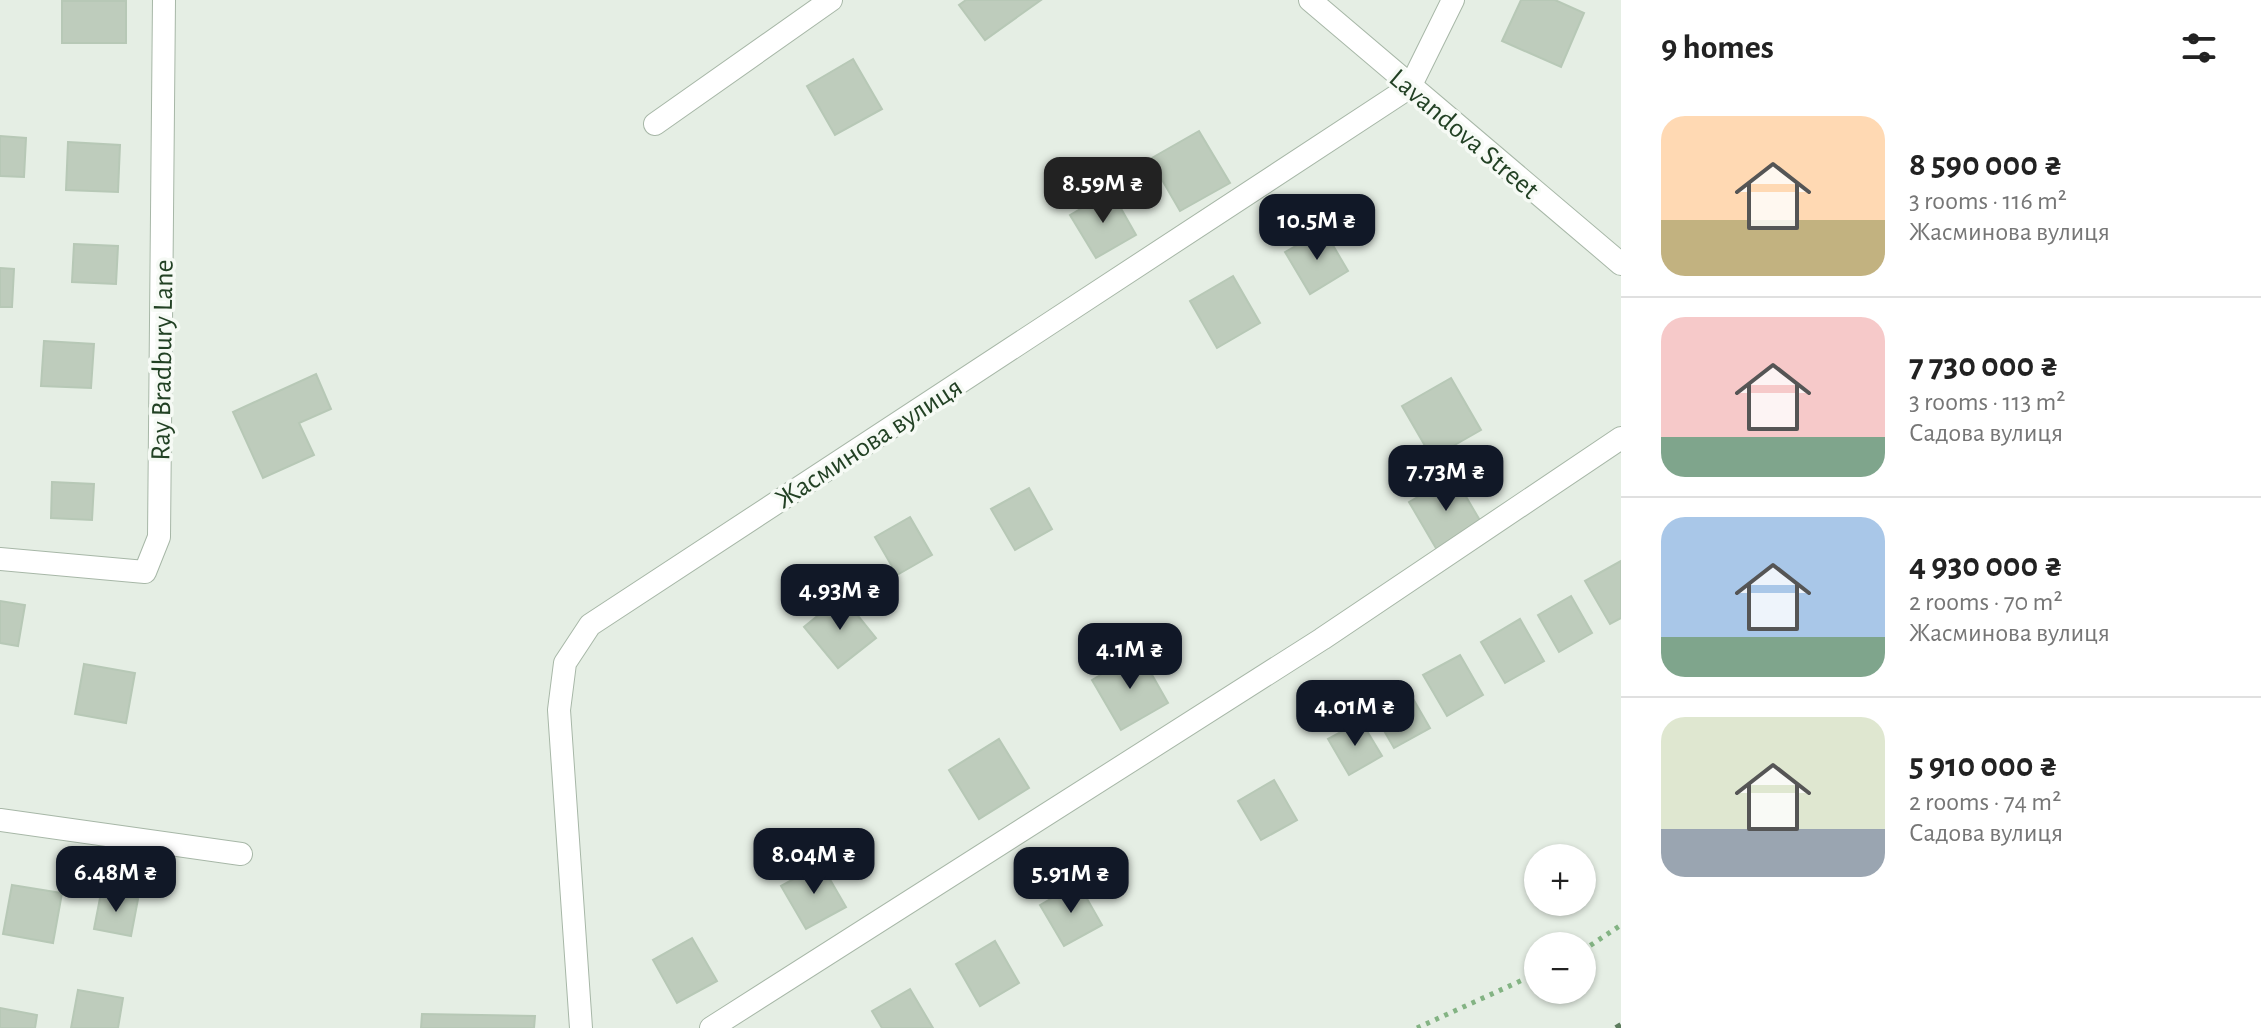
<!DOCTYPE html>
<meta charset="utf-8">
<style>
:root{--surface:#fff;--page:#f2f2f2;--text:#222;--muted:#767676;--line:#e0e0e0;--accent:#111827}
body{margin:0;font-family:"Alegreya Sans",sans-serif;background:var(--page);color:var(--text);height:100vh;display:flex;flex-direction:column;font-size:30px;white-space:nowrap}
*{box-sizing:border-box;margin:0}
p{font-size:26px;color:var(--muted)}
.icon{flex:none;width:44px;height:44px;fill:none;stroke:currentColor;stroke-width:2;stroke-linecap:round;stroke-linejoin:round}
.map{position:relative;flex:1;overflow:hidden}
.drawer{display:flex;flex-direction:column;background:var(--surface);width:640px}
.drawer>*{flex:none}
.buttons{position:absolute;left:1524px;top:844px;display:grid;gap:16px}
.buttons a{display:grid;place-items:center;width:72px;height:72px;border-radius:50%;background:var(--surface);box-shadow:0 2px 6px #0004;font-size:40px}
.price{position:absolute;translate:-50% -68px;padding:0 18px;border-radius:16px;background:var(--accent);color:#fff;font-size:26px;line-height:52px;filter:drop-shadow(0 2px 4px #0008)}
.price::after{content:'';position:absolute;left:50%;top:48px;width:24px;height:18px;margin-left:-12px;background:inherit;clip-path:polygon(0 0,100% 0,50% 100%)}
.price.selected{background:#222;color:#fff}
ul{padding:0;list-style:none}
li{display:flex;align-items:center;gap:24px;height:200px;padding:0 40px}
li+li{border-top:2px solid var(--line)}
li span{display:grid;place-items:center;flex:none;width:224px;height:160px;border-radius:24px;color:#555}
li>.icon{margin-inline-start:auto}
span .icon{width:96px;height:96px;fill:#fffc;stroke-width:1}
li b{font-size:34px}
h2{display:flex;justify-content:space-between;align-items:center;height:96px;padding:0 40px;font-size:34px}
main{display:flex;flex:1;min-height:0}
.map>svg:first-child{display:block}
.building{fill:#beccbc;stroke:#b7c8b6;stroke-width:2}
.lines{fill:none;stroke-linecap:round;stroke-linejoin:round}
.street-casing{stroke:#a7b7a7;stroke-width:24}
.path{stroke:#83b383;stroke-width:5;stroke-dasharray:4 6;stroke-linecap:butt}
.street{stroke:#fff;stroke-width:22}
.rail{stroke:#5d7c5e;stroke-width:6;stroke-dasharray:16 8;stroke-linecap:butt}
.labels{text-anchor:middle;stroke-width:7;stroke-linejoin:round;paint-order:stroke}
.street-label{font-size:28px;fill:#224124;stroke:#f6faf5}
</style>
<main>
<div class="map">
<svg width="1621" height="1028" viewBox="0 0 1621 1028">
<rect width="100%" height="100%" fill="#e5eee4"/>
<g class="building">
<polygon points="966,0 1041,0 985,40 959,5"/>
<polygon points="1521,0 1555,0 1584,13 1561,67 1502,41"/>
<rect x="62" y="1" width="64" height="42"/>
<polygon points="853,59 882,109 835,135 807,86"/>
<polygon points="1199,131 1230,183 1180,211 1150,159"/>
<polygon points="0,136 26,138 24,177 0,176"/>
<polygon points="68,142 120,145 118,192 66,190"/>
<polygon points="1111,191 1136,235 1096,258 1070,215"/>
<polygon points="1324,230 1348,271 1310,294 1285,252"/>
<polygon points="74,244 118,246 116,284 72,282"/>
<polygon points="0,268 14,269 12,307 0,307"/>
<polygon points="1233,276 1260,323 1217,348 1190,301"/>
<polygon points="44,341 94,344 91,388 41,386"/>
<polygon points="316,374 331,409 299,423 314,455 263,478 233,412"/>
<polygon points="1451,378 1481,430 1432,458 1402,406"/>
<polygon points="1454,476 1482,524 1437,550 1409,502"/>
<polygon points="52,482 94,484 92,520 51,518"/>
<polygon points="1029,488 1052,529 1015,550 991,509"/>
<polygon points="910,517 932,555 897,575 875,537"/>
<polygon points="1621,561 1621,618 1610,624 1585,581"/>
<polygon points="842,596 876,638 838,668 804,627"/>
<polygon points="1571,596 1592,633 1559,652 1538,615"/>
<polygon points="0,601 25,605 18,646 0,643"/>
<polygon points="1520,619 1544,661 1505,683 1481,642"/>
<polygon points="1139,652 1168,703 1121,730 1092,680"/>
<polygon points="1460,655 1483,695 1447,716 1423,675"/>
<polygon points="84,664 135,673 126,723 75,714"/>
<polygon points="1408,690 1430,728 1394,748 1372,710"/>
<polygon points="1361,721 1382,756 1349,775 1328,739"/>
<polygon points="999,739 1029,788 979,819 949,770"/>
<polygon points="1274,780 1297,820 1261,840 1238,801"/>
<polygon points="821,864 846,907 806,929 781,886"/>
<polygon points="1078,883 1102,925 1064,946 1040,905"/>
<polygon points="12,885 62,893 53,943 3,934"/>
<polygon points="101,893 138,899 131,936 94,929"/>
<polygon points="692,938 717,981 677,1003 653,960"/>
<polygon points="995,941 1019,983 980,1006 956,964"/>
<polygon points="910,989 933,1028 882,1028 872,1011"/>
<polygon points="78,990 123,998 118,1028 71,1028"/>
<polygon points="0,1008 37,1015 35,1028 0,1028"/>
<polygon points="422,1014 535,1016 534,1028 421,1028"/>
</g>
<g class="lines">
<defs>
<g id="street">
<polyline points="1310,0 1621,264"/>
<polyline points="655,124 831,0"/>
<polyline points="0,559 145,572 159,537 164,0"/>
<polyline points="0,820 241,854"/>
<polyline points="581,1028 559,710 565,663 590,625 1410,87 1453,0"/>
<polyline points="711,1028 1322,639 1621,438"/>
</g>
</defs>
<use href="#street" class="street-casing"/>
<g class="path">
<polyline points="1582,951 1621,925"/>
<polyline points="1417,1028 1538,973"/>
</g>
<use href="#street" class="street"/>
<polyline class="rail" points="1616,1028 1621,1025"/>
</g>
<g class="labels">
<g class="street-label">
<text transform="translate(1465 133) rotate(40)" y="10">Lavandova Street</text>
<text transform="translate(161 360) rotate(-89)" y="10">Ray Bradbury Lane</text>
<text transform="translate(868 442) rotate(-33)" y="10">Жасминова вулиця</text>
</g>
</g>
</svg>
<div class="buttons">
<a>+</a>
<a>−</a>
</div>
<b class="price selected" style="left:1103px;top:225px">8.59M ₴</b>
<b class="price" style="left:1317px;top:262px">10.5M ₴</b>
<b class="price" style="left:1446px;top:513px">7.73M ₴</b>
<b class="price" style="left:840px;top:632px">4.93M ₴</b>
<b class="price" style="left:1130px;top:691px">4.1M ₴</b>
<b class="price" style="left:1355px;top:748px">4.01M ₴</b>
<b class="price" style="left:814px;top:896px">8.04M ₴</b>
<b class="price" style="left:116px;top:914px">6.48M ₴</b>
<b class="price" style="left:1071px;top:915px">5.91M ₴</b>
</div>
<section class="drawer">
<h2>9 homes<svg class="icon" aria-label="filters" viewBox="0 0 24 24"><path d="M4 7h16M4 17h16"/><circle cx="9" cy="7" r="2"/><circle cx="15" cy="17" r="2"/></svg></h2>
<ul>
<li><span style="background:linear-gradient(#ffd9b3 65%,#c2b280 0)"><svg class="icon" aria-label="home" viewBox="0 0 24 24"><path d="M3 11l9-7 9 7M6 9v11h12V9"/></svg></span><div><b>8 590 000 ₴</b><p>3 rooms · 116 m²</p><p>Жасминова вулиця</p></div></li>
<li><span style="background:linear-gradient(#f6c9c9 75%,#7fa58c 0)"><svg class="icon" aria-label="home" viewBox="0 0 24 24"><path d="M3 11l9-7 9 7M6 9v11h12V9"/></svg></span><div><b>7 730 000 ₴</b><p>3 rooms · 113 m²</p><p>Садова вулиця</p></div></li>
<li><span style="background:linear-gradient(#a9c7e8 75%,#7fa58c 0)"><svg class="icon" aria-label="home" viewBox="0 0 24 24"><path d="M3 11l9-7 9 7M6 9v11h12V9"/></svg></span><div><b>4 930 000 ₴</b><p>2 rooms · 70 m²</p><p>Жасминова вулиця</p></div></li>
<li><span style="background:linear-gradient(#dfe7d0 70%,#9aa5b1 0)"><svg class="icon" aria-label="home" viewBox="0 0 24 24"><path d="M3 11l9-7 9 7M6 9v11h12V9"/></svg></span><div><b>5 910 000 ₴</b><p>2 rooms · 74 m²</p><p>Садова вулиця</p></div></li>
</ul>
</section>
</main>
